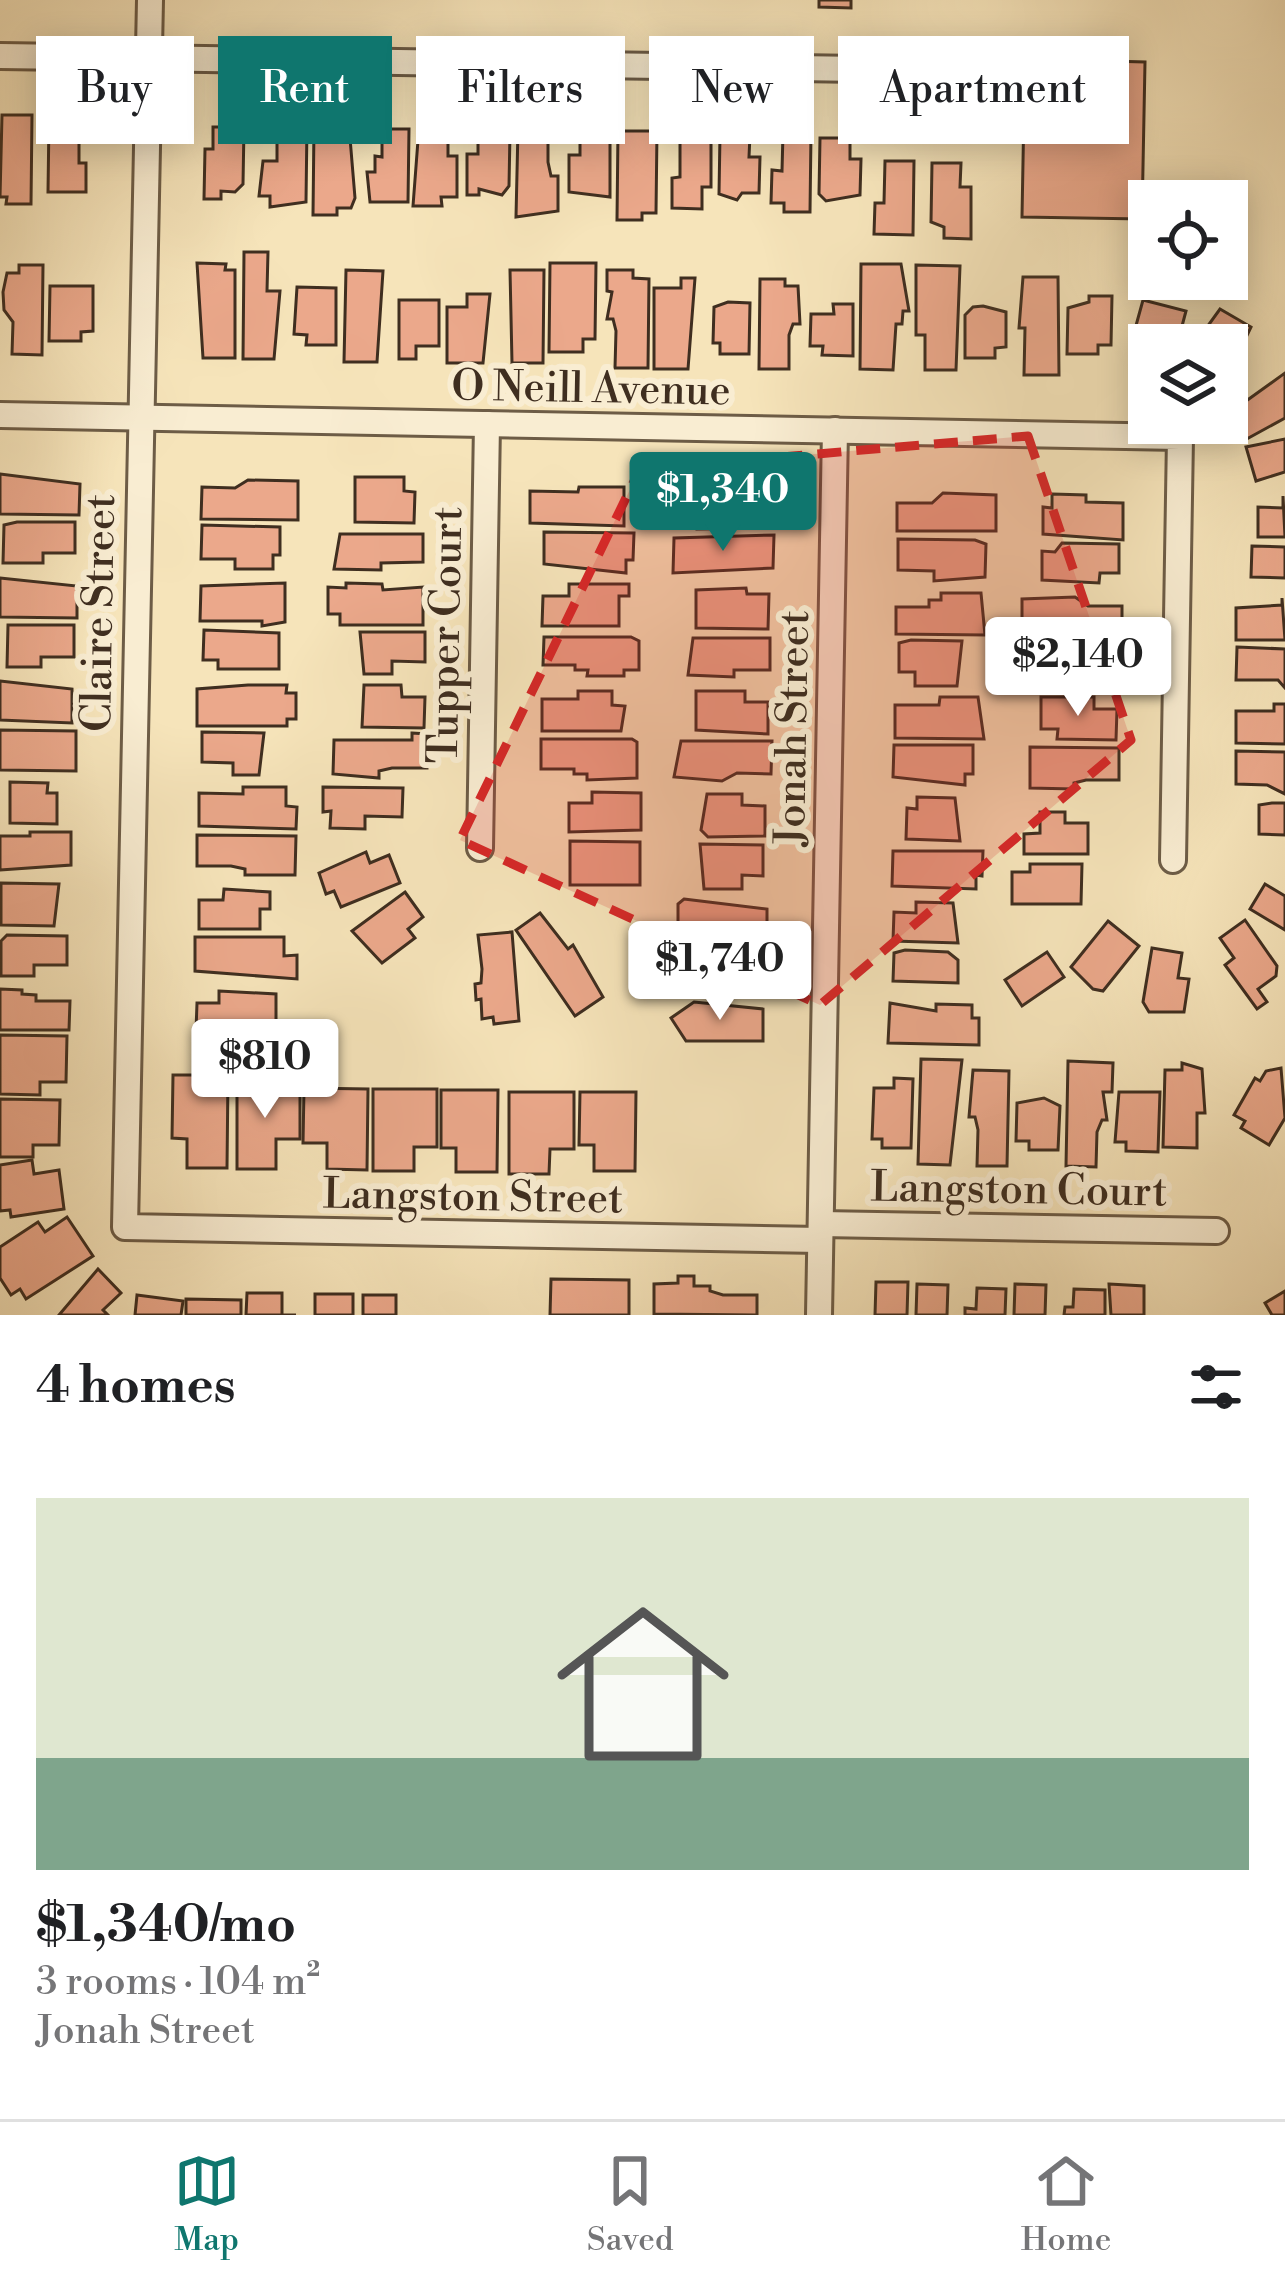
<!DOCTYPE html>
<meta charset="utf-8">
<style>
:root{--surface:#fff;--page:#f2f2f2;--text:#202124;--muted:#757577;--line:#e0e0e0;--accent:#0f766e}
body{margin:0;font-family:"Libre Bodoni",serif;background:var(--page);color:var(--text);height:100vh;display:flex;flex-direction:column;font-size:45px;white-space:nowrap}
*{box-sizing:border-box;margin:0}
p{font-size:39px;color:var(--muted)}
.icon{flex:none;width:66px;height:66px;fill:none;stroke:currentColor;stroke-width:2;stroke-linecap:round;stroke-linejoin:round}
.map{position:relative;height:1315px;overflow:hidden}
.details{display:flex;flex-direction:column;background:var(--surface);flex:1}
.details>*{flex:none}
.hud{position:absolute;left:36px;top:36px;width:1215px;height:108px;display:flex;gap:24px}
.controls{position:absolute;left:1128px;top:180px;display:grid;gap:24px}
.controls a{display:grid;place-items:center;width:120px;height:120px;border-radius:0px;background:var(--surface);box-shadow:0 6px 30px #0003;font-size:60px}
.price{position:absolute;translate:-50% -102px;padding:0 27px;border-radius:12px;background:#fff;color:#222;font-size:39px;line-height:78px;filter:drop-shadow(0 3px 6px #0008)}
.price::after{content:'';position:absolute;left:50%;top:72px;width:36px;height:27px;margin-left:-18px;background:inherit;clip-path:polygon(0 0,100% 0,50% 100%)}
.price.current{background:var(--accent);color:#fff}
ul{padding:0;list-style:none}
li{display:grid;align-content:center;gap:24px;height:636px;padding:0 36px}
li span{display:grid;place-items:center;height:372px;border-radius:0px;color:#555}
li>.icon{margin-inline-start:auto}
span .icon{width:216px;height:216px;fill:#fffc;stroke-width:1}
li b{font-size:51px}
h2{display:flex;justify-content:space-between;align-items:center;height:144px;padding:0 36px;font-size:51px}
.tag{padding:0 42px;border-radius:0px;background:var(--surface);box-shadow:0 6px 30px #0003;font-size:42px;line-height:108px}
.tag.current{background:var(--accent);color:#fff}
.tab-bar{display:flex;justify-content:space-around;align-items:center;height:168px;border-top:3px solid var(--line);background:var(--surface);font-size:33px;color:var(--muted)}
.tab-bar a{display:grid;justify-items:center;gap:6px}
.tab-bar .current{color:var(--accent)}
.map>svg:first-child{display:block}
.building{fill:#eba88b;stroke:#3f2e20;stroke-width:3}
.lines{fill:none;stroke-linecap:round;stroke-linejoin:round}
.minor-casing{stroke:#6d5c46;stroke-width:30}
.minor{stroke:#f9edd2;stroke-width:24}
.marked{fill:#d62828;fill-opacity:0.2;stroke:#d62828;stroke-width:9;stroke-dasharray:24 15;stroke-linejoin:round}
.labels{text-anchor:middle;stroke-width:12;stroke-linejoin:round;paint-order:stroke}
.street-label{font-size:42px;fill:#3f2e20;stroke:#f9edd2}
</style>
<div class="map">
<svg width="1285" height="1315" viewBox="0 0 1285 1315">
<rect width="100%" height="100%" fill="#f6e4ba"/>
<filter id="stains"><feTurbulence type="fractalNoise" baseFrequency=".00167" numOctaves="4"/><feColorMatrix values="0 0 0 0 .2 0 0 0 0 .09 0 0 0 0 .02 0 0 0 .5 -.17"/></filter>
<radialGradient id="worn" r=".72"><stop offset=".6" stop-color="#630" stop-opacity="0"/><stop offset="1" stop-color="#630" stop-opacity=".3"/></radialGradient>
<g class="building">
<polygon points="819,0 851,0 851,8 819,7"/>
<polygon points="1000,58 1145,62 1142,219 1022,217 1024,107 999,106"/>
<polygon points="2,115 32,115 31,204 6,204 7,197 0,197"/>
<polygon points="49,120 79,120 79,163 86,163 86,192 48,192"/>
<polygon points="277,124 307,124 306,202 270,207 270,196 259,196 263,161 277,161"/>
<polygon points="314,126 349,126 355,198 351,208 337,208 337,215 313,215"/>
<polygon points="213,127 244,127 243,184 235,192 221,191 221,199 204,199 205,149 213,149"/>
<polygon points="419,127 448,128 448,156 457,156 457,197 441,197 442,206 413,206"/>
<polygon points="382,129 409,129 408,202 370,202 367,172 375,172 375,156 382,157"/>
<polygon points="518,129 548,129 548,162 551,176 558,176 558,211 516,217"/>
<polygon points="618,131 657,131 656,213 642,213 642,220 617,220"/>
<polygon points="478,132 510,132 509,186 502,195 479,189 479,195 467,195 467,154 478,154"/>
<polygon points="680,133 711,134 711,187 702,187 702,209 672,208 672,178 680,177"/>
<polygon points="783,133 811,133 810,212 784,212 784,203 771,203 772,170 782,171"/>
<polygon points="580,134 610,134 610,197 569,192 569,155 580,155"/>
<polygon points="720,135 750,135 749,157 760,157 759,193 742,193 737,200 719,194"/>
<polygon points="820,138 850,138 850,159 861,159 860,195 826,201 819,194"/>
<polygon points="885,161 914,161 913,235 874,234 875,203 884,203"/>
<polygon points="932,163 961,163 960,187 971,187 971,239 944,238 944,227 931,222"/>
<polygon points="244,252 268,252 267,291 280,291 274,359 243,359"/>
<polygon points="197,263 226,264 225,270 235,270 235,358 203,358"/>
<polygon points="550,263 596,263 595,339 583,339 583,352 549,352"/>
<polygon points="861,264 901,264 909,311 903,311 902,324 896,324 893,370 860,369"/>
<polygon points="19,265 43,265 42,355 12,354 13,322 4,310 3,292 7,273 19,273"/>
<polygon points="916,265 960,266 956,370 925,370 925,335 916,335"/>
<polygon points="346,270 383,271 377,362 344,362"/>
<polygon points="510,270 544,270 543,363 512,363"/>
<polygon points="607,270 633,270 633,278 649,279 648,368 615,368 616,331 613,319 607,319 612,292 607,291"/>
<polygon points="1023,277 1058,277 1059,375 1024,375 1025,328 1019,328"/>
<polygon points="681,278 695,278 688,369 654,369 654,288 681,288"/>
<polygon points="760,279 785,279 785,286 798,286 800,324 793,324 789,335 789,369 759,369"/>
<polygon points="50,286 93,286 93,331 81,332 81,341 49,341"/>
<polygon points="297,287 336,288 336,345 306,345 307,335 294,334"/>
<polygon points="467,294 490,294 483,363 447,363 447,307 467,307"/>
<polygon points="1089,296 1112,296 1111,345 1098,345 1098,354 1067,354 1068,308 1089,302"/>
<polygon points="399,300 439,300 439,346 416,346 416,359 399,359"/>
<polygon points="1143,300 1186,311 1177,345 1149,345 1149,356 1137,353 1140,342 1132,340"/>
<polygon points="728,302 750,303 749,354 720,354 720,343 713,343 714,307"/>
<polygon points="833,304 853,304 853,356 822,355 823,346 810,346 811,314 834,314"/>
<polygon points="983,306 1006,312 1006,347 995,348 995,358 965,358 965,315 973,307"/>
<polygon points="1220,309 1251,327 1227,377 1227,345 1194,345"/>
<polygon points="1285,373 1285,418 1243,441 1228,414"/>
<polygon points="1285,439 1285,472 1256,481 1246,447"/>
<polygon points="0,474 80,484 79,515 0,514"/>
<polygon points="355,477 404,477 404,491 415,492 414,523 355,522"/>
<polygon points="248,480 298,481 298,520 201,519 202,487 235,488"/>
<polygon points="711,485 750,486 750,497 770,497 770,528 697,529 697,488"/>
<polygon points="579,487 624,487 624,526 530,523 530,491 578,492"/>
<polygon points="943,493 996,495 996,531 897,531 897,503 932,503"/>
<polygon points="1052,494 1086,495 1086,502 1123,503 1123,540 1043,534 1043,507 1052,508"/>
<polygon points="1283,496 1285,537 1258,537 1258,507 1283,508"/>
<polygon points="17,522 75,522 75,553 43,553 43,563 3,563 4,525"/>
<polygon points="202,525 280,527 280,555 273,555 273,569 235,569 235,559 201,559"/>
<polygon points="544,532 634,533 633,560 626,560 626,573 544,564"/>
<polygon points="340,534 423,534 423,562 381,563 381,570 334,569"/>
<polygon points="774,535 773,568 673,573 674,538"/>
<polygon points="898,539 975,540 986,544 985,577 934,581 934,571 898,570"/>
<polygon points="1062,543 1119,544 1119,573 1100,573 1099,583 1042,580 1042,551 1055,552"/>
<polygon points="1252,546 1285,547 1285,578 1251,577"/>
<polygon points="0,578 77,586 77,618 0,617"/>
<polygon points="285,583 285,622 262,626 262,621 200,621 201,586"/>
<polygon points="346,583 382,584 383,590 423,587 423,625 340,625 340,614 328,614 328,587 346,588"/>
<polygon points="569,584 629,584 629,596 619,596 619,626 542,626 543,596 569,596"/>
<polygon points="746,588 747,594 769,594 768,629 696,628 696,590"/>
<polygon points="941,593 981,593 985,635 896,634 896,607 929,607 929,600 941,600"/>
<polygon points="1075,597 1088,606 1122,606 1122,637 1022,633 1022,599"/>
<polygon points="1282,598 1285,640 1236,640 1236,608 1282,605"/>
<polygon points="8,625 74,625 74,657 41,657 41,667 7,667"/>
<polygon points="204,630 279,633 279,669 218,669 218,660 203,660"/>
<polygon points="360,632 425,632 425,662 392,661 392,674 364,674"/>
<polygon points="544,637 631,637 639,641 639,670 624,670 624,676 587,676 588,670 575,670 575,665 543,665"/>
<polygon points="693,638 770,638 770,670 734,670 734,677 688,675"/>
<polygon points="911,640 962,641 957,686 915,686 915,672 899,672 899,643"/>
<polygon points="1056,644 1119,645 1119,676 1087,676 1087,687 1040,690 1040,656 1056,656"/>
<polygon points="1237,647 1285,649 1285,688 1278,680 1236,680"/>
<polygon points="0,681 72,689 72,723 0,720"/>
<polygon points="248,685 287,685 286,693 296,693 296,719 287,719 287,726 197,726 197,689"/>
<polygon points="364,685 401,685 402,697 425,697 424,728 362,727"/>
<polygon points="578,691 612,691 612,705 625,706 621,731 542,731 542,699 578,699"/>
<polygon points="696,691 745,691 745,702 768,702 768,734 696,730"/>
<polygon points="940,697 978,697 984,739 895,738 895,705 939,705"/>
<polygon points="1041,697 1094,697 1094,709 1117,709 1116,740 1057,739 1058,729 1041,729"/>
<polygon points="1274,704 1285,704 1285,744 1236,743 1236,711 1274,711"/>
<polygon points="0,730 76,731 76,771 0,770"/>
<polygon points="202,732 264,733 259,775 233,775 233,763 202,762"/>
<polygon points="412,733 427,734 427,768 392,768 379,771 379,778 333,774 334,740 412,740"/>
<polygon points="541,739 632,739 637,742 637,778 587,780 587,774 574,774 574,769 541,769"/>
<polygon points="681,741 772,741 771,774 737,773 722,781 674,777"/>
<polygon points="894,745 973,745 973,774 965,774 965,785 893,777"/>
<polygon points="1030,747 1119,748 1119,780 1086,780 1074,783 1074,789 1030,788"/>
<polygon points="1236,751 1285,752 1285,794 1267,785 1236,784"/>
<polygon points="10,782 48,783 47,793 57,793 57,824 10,823"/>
<polygon points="243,787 286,787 286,806 297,807 296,829 199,826 199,793 243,794"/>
<polygon points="323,787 403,788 402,817 365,816 365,829 330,828 331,811 323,812"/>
<polygon points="592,792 641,793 641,830 569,832 569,803 592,803"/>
<polygon points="707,794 742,794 742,805 765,806 765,836 708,837 701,830"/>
<polygon points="917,797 955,798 960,841 906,839 907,808 917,809"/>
<polygon points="1272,803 1285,803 1285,835 1259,834 1259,805"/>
<polygon points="1040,812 1065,812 1065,823 1088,823 1088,854 1024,854 1024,834 1040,833"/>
<polygon points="30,832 71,832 71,865 0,870 0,836 30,836"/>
<polygon points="197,835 296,836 295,875 245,875 245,869 231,866 197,866"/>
<polygon points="570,841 640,842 640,885 570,885"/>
<polygon points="700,844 763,845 763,876 742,875 742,889 704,889"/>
<polygon points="893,851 983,851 982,876 976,875 976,889 892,886"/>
<polygon points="366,852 370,863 389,855 400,883 341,907 334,891 326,894 319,873"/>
<polygon points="1030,864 1082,864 1081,904 1012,904 1012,872 1030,872"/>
<polygon points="1,883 59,884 54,926 1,925"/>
<polygon points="1265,884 1285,896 1285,930 1250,909"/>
<polygon points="224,889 270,892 270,909 260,909 260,929 199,929 199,900 223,900"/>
<polygon points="405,892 423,917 408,929 415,938 382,963 352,931"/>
<polygon points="684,899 767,909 767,941 678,939 678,904"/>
<polygon points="916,902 953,903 958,943 893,941 894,912 916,913"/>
<polygon points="540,913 568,949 573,945 603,997 575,1016 516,930"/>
<polygon points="1245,920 1277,966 1276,976 1258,989 1267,1002 1257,1009 1225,965 1234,958 1220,938"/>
<polygon points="1108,921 1139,946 1103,991 1093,989 1071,967"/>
<polygon points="512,932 519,1021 494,1024 493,1017 482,1019 481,999 476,1000 475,984 481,983 482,969 478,935"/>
<polygon points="7,935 67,936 67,965 34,965 34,976 1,976 1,941"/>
<polygon points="195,937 284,937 284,956 297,955 297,979 195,971"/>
<polygon points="699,948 763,949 763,978 731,978 732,988 689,988 690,965 699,965"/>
<polygon points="1152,948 1182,953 1178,978 1189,979 1184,1012 1149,1012 1143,1002"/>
<polygon points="905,950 948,952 958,960 958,983 893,981 894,953"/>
<polygon points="1047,952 1064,977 1022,1006 1005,980"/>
<rect x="637" y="956" width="15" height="15"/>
<polygon points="0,989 22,990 22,994 36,995 36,1001 70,1001 69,1030 0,1030"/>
<polygon points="219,991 276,994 276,1039 259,1039 259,1032 196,1031 197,1003 219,1003"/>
<polygon points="694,1002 763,1009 763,1041 686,1041 671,1018"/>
<polygon points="890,1003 936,1011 936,1004 972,1005 972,1018 979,1018 979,1045 888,1043"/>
<polygon points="0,1035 67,1036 66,1082 40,1082 40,1095 0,1094"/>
<polygon points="921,1059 962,1060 950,1165 918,1164"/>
<polygon points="1068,1061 1113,1063 1112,1092 1103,1092 1107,1120 1102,1120 1097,1132 1096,1167 1066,1166"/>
<polygon points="1182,1063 1202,1069 1205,1113 1197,1113 1197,1148 1163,1147 1165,1070 1182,1070"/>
<polygon points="1281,1068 1285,1118 1269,1145 1241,1128 1245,1121 1234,1115 1255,1078 1260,1081 1266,1071"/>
<polygon points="973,1070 1009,1071 1007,1166 977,1166 978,1130 975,1117 969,1117"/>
<polygon points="173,1075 228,1075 227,1168 187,1168 187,1139 172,1138"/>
<polygon points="894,1078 913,1079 911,1148 882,1148 882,1139 872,1139 874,1088 894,1088"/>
<polygon points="237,1082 300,1083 300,1139 276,1139 276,1169 237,1169"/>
<polygon points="304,1088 368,1089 367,1170 327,1169 327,1143 303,1143"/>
<polygon points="373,1089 437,1089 437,1147 414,1147 414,1171 373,1171"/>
<polygon points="441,1090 498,1090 497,1172 456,1172 456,1148 441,1148"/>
<polygon points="509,1092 574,1092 574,1149 550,1149 549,1174 509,1174"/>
<polygon points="580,1092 636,1092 635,1171 594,1171 594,1145 579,1145"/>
<polygon points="1119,1092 1160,1092 1158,1152 1126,1151 1126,1142 1115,1142"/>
<polygon points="1044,1098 1060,1106 1058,1150 1029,1150 1029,1141 1016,1141 1017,1103"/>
<polygon points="0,1099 60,1100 59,1145 33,1145 33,1157 0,1157"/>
<polygon points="32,1160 34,1174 59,1170 64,1209 11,1217 10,1210 0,1211 0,1165"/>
<polygon points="67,1217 93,1256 26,1299 20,1289 11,1295 0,1278 0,1247 38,1222 45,1232"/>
<polygon points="98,1269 121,1293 103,1310 108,1315 59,1315"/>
<polygon points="678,1276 694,1276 694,1286 710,1286 710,1291 723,1295 757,1295 757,1315 654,1314 654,1284 678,1283"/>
<polygon points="551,1279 629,1280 629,1315 550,1315"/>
<polygon points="876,1282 908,1282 907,1315 875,1315"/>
<polygon points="917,1284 948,1285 947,1315 916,1315"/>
<polygon points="1015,1284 1046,1285 1045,1315 1014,1315"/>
<polygon points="1109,1284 1144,1286 1144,1315 1111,1315"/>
<polygon points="977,1288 1006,1289 1005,1315 965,1315 965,1308 976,1309"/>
<polygon points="1074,1289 1105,1290 1105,1315 1064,1315 1065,1307 1073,1307"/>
<polygon points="1285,1291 1285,1315 1272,1315 1265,1303"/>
<polygon points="247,1293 282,1293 282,1315 296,1315 246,1315"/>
<rect x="315" y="1294" width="38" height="21"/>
<polygon points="137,1295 183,1301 181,1315 135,1315"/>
<rect x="363" y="1295" width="33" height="20"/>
<polygon points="186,1299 241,1300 241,1315 186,1315"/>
</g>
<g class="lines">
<defs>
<g id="minor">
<polyline points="150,0 125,1227 820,1240"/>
<polyline points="0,56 927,70"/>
<polyline points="0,415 1180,437 1173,860"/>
<polyline points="480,848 487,424"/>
<polyline points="821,1224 1216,1231"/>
<polyline points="819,1315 835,430"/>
</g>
</defs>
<use href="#minor" class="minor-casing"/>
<use href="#minor" class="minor"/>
</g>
<path class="marked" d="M1028,436L1131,740L820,1005L460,840L640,469Z"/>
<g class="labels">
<g class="street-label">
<text transform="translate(591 387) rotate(1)" y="15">O Neill Avenue</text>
<text transform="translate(97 613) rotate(-89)" y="15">Claire Street</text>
<text transform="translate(444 635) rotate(-89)" y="15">Tupper Court</text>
<text transform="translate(791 728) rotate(-89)" y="15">Jonah Street</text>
<text transform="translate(1019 1188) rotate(1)" y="15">Langston Court</text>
<text transform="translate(473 1195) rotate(1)" y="15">Langston Street</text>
</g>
</g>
<rect width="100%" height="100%" filter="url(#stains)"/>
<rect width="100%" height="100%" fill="url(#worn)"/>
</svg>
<div class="controls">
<a><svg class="icon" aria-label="locate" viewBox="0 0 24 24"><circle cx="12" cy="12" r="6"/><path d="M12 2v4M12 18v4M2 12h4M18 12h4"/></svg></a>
<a><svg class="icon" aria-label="layers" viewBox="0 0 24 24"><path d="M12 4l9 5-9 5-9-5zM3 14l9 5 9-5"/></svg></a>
</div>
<b class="price current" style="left:723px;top:554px">$1,340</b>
<b class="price" style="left:1078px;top:719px">$2,140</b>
<b class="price" style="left:720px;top:1023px">$1,740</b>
<b class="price" style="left:265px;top:1121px">$810</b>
<div class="hud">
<a class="tag">Buy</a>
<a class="tag current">Rent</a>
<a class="tag">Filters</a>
<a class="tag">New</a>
<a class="tag">Apartment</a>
</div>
</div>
<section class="details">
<h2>4 homes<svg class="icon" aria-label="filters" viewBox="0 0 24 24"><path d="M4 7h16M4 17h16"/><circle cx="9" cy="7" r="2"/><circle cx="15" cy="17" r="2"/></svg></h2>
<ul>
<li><span style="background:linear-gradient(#dfe7d0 70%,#7fa58c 0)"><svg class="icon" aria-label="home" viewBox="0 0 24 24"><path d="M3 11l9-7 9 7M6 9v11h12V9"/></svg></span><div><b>$1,340/mo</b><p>3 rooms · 104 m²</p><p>Jonah Street</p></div></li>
</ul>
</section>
<nav class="tab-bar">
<a class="current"><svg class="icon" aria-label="map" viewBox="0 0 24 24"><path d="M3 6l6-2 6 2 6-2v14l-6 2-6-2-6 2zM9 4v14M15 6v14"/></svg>Map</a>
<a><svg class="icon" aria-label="saved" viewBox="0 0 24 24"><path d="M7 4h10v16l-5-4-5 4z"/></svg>Saved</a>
<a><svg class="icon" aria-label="home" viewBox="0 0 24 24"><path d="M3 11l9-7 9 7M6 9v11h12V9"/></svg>Home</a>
</nav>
